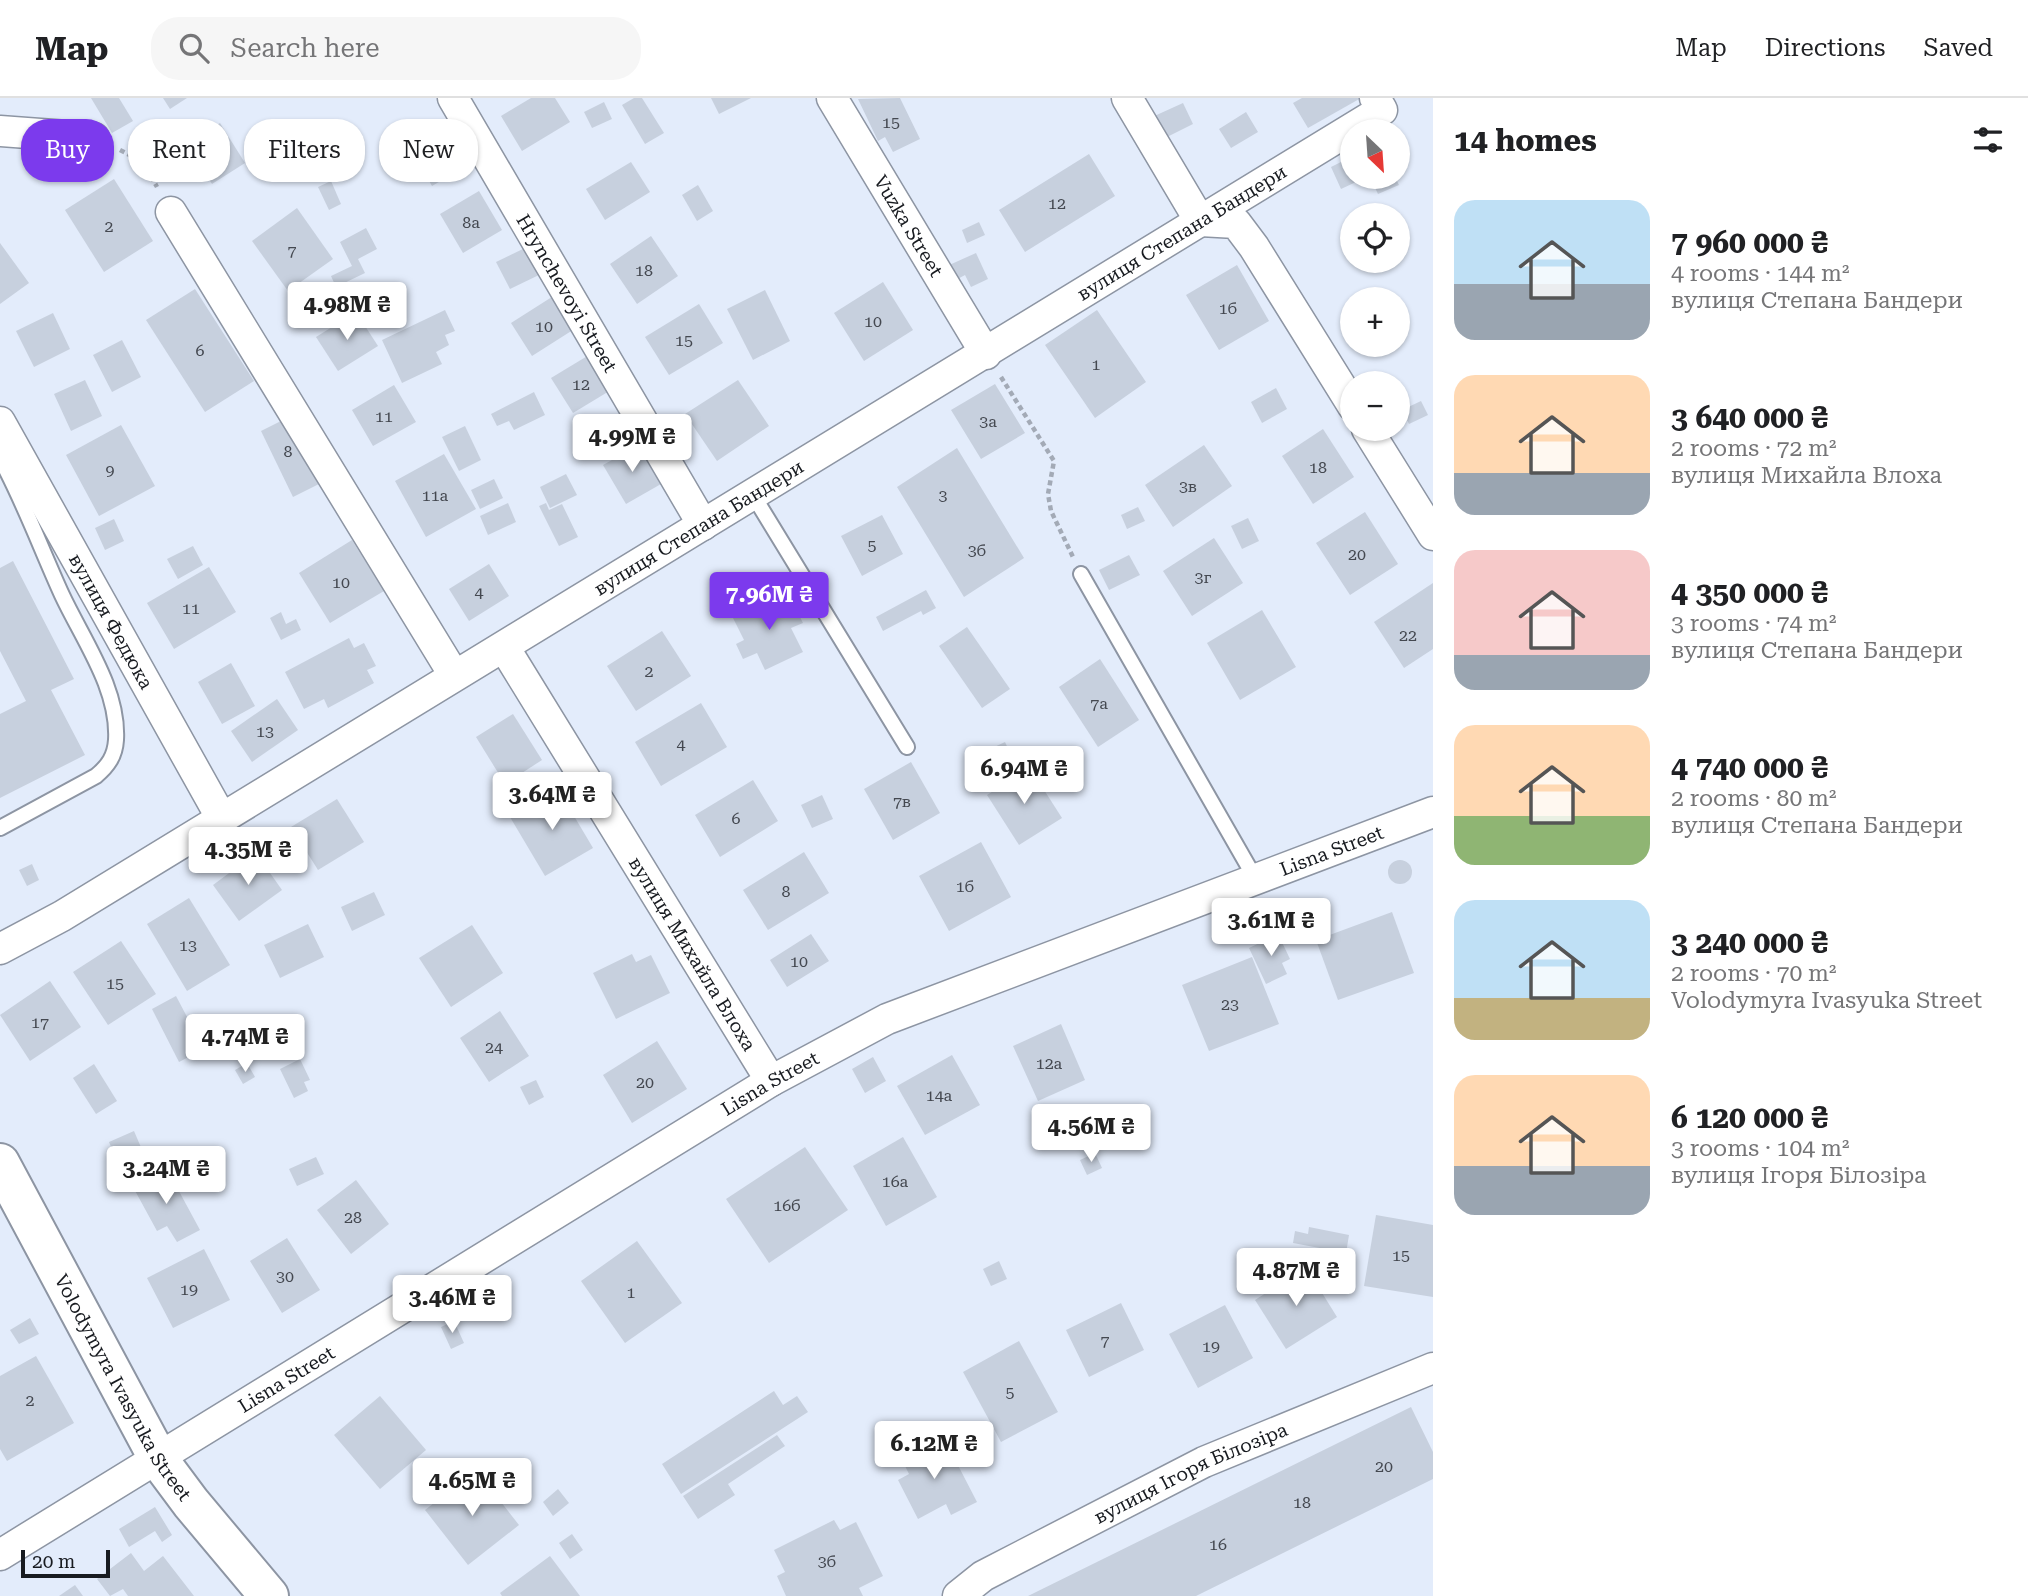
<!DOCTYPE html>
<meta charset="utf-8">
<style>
:root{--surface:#fff;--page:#f6f6f6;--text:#202124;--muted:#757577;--line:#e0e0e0;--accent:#7c3aed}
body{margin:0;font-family:"Roboto Serif",serif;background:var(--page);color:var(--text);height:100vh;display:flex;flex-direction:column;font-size:26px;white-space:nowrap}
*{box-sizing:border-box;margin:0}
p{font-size:23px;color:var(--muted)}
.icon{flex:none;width:38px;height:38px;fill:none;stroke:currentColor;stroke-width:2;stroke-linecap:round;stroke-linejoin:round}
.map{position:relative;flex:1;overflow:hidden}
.details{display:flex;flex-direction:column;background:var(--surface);width:595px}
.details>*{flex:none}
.hud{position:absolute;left:21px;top:21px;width:665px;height:63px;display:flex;gap:14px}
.needle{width:46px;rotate:155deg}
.controls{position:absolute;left:1340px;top:21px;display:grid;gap:14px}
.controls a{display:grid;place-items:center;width:70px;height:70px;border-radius:50%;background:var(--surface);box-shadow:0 2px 5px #0004;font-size:35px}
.scale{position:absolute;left:21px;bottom:18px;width:89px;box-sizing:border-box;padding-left:7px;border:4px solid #181b20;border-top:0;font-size:19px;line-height:24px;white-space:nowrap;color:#181b20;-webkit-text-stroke:5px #e3ecfb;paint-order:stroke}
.price{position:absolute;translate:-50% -60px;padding:0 16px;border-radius:7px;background:#fff;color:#222;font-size:23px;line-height:46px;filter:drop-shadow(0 2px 4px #0008)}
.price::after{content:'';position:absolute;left:50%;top:42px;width:21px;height:16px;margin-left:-10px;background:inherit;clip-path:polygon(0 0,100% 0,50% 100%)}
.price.selected{background:var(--accent);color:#fff}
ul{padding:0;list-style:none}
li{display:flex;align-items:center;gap:21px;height:175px;padding:0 21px}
li span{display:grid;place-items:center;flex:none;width:196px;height:140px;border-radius:21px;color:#555}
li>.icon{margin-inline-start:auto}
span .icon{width:84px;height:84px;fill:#fffc;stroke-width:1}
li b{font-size:30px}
h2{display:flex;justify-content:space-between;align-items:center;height:84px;padding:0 21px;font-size:30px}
.pill{padding:0 24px;border-radius:28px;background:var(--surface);box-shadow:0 2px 5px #0004;font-size:24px;line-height:63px}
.pill.selected{background:var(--accent);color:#fff}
header{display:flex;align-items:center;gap:42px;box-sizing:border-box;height:98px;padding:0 35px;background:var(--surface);border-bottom:2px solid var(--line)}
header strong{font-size:33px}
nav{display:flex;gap:38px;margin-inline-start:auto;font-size:24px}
.search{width:490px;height:63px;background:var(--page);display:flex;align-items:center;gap:18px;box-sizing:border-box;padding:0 24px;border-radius:28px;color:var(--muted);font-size:26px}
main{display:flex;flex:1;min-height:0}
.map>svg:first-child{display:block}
.building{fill:#c7d0de}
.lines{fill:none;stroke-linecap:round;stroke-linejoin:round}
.service-casing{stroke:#8d95a3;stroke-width:18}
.minor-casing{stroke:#8d95a3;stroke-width:33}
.secondary-casing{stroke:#8d95a3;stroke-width:42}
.path{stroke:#a3aab6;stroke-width:4.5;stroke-dasharray:5 3.5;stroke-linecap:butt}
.service{stroke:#fff;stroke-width:14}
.minor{stroke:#fff;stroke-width:30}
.secondary{stroke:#fff;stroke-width:38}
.labels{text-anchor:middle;stroke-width:5;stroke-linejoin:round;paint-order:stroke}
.number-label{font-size:16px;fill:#444850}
.street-label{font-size:19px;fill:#181b20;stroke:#e3ecfb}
</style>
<header>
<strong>Map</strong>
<div class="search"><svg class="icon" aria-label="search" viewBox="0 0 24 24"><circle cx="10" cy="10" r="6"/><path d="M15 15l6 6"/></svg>Search here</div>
<nav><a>Map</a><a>Directions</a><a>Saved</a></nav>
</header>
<main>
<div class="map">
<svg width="1433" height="1498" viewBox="0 0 1433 1498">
<rect width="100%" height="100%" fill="#e3ecfb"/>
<g class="building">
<polygon points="91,0 119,0 133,23 112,35"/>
<polygon points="163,0 187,0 170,11"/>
<polygon points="531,0 555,0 570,24 522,53 501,18"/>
<polygon points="634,0 642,0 664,35 645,46 622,7"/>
<polygon points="711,0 751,0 719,16"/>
<polygon points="900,0 920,41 893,54 885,39 878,43 858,1"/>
<polygon points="1302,0 1361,0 1308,30 1293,5"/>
<polygon points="604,4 612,21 592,30 584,14"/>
<polygon points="1183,5 1193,26 1161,42 1150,20"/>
<polygon points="1246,14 1258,34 1231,50 1219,31"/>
<polygon points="220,25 245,65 212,86 187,46"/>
<polygon points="454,30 473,64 432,88 413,54"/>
<polygon points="1089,56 1115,98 1025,154 999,112"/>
<polygon points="1345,62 1356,84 1341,91 1331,69"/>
<polygon points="631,64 650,94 605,122 586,91"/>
<polygon points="1370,79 1395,79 1399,87 1378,96"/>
<polygon points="114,81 153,143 104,174 65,112"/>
<polygon points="331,83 341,106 329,112 318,89"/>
<polygon points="698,87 713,113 697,123 682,97"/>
<polygon points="479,93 502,132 463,155 440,116"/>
<polygon points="297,110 333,161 288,193 252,143"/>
<polygon points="979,124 985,137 967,145 962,132"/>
<polygon points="366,130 377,151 358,161 365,175 336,189 331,178 352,168 340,144"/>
<polygon points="651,138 678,178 637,206 610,166"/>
<polygon points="0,145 29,185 0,206"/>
<polygon points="527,149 541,176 510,191 496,164"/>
<polygon points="976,155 988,181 971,189 965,177 954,183 947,168"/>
<polygon points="1237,167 1269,223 1219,252 1186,197"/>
<polygon points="883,184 913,232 864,263 834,215"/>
<polygon points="195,191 254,283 205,314 146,222"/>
<polygon points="765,192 790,243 753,262 727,211"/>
<polygon points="555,197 576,230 532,258 511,225"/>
<polygon points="699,206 723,245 669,277 645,239"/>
<polygon points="445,212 455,233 445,237 449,247 436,254 442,266 402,285 382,242"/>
<polygon points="1097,212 1146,284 1095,320 1045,247"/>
<polygon points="356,214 378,248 338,273 316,239"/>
<polygon points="53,215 70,251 34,269 16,233"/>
<polygon points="122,242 141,279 112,294 93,257"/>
<polygon points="589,257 611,292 573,315 551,280"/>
<polygon points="85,282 102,318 71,333 54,296"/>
<polygon points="738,282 769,328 717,363 685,316"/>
<polygon points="995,286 1025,335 981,361 951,312"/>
<polygon points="394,287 416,324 373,348 352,312"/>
<polygon points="1276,290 1287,311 1262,325 1251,304"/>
<polygon points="534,294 545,317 514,332 509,323 497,328 491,316"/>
<polygon points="1421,303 1428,317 1409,326 1402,312"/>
<polygon points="289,319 321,385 293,399 261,333"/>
<polygon points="121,327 155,388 99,418 66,357"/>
<polygon points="465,328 481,362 459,373 442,339"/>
<polygon points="1323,331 1354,379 1313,406 1282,358"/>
<polygon points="639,347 661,386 626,406 603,367"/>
<polygon points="1204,347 1232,388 1173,429 1145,387"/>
<polygon points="957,350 1024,460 964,499 897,389"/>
<polygon points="444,356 476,411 426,439 395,383"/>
<polygon points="566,376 577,397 550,410 540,389"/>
<polygon points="494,381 503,400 480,411 471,392"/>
<polygon points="508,405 516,424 488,437 480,418"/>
<polygon points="546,405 549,412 562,406 578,439 559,448 539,408"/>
<polygon points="1138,409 1145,423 1127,431 1121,417"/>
<polygon points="1365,414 1398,466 1350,497 1316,445"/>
<polygon points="882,417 903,456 862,478 841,438"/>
<polygon points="1248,420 1259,443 1242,451 1231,428"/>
<polygon points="114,421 124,443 105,452 95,430"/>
<polygon points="1214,440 1243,485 1192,518 1163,473"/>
<polygon points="352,442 384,493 330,525 299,475"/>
<polygon points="193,448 203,467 178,481 167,461"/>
<polygon points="1129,457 1140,477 1109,492 1099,472"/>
<polygon points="13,463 74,581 51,592 85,657 0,700 0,616 26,603 0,553 0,470"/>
<polygon points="489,466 509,498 469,523 449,491"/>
<polygon points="209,469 236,514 174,551 147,505"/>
<polygon points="1433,485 1433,551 1404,570 1374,524"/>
<polygon points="926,492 936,510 923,517 921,513 883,533 876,519"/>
<polygon points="771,499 777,511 792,503 803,525 791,530 803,554 765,572 757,555 743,561 736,546 744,542 732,518"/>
<polygon points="1262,512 1296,569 1240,602 1207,545"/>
<polygon points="281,514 286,526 296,521 301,532 281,542 270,520"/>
<polygon points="967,529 1010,591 982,610 939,548"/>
<polygon points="662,533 691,578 636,613 607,568"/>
<polygon points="349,540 354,550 364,545 376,568 367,572 374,585 328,610 324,601 304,611 285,574"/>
<polygon points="1100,561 1139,622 1098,649 1059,589"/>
<polygon points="231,565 255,608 222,626 198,584"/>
<polygon points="277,601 298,632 252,664 231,633"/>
<polygon points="701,605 727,649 661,688 635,644"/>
<polygon points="513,616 542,662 505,686 476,639"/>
<polygon points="1005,644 1016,668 980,684 969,661"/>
<polygon points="911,664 940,715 893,742 864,691"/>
<polygon points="1030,670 1062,720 1019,747 987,697"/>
<polygon points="753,682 778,723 720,759 695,717"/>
<polygon points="558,691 593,750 545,778 510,719"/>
<polygon points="822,697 833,721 812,730 801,707"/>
<polygon points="337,701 364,744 318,772 291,729"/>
<polygon points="981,744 1011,799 949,833 919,778"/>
<polygon points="804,754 829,795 768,832 743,792"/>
<polygon points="256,755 282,792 239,823 213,787"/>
<circle cx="1400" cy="774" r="12"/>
<polygon points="32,766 39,782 27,788 19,772"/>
<polygon points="374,794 385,817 352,833 341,809"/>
<polygon points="189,800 230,867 187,893 147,826"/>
<polygon points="1392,814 1414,875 1338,902 1316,842"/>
<polygon points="308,826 324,859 280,880 264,847"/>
<polygon points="472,827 503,875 451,909 419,860"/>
<polygon points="811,836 829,863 787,889 770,862"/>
<polygon points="1278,836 1290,861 1282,865 1287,876 1266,886 1249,850"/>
<polygon points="121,843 156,896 108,927 73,874"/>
<polygon points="632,856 636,864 651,857 670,895 616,921 593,875"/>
<polygon points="1252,859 1279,926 1209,953 1182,887"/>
<polygon points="50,883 81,929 30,963 0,917"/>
<polygon points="176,898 204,951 179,964 152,911"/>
<polygon points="500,913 529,958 489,984 460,940"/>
<polygon points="1061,926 1085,982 1038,1003 1013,948"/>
<polygon points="657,943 687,991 632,1025 603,977"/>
<polygon points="952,957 980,1007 925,1037 897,988"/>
<polygon points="873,959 886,983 865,995 852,971"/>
<polygon points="300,961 310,982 304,984 308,993 294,1000 280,971"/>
<polygon points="247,965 255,979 243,986 235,972"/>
<polygon points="94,966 117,1003 96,1016 73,980"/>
<polygon points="536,982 544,999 529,1007 520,989"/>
<polygon points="134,1033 146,1061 133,1067 128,1055 116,1061 109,1044"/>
<polygon points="903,1039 937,1099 886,1128 853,1068"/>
<polygon points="805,1049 848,1112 769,1165 726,1101"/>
<polygon points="1095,1055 1102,1070 1087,1077 1080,1062"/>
<polygon points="316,1059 324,1076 297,1088 289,1071"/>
<polygon points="167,1071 200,1132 177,1144 167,1128 157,1133 133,1089"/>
<polygon points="356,1082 389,1126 351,1156 317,1112"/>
<polygon points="1376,1117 1433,1127 1433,1199 1364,1188"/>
<polygon points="1309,1129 1349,1137 1346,1155 1293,1145 1295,1133 1308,1136"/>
<polygon points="287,1140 320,1192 282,1215 250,1163"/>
<polygon points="637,1143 682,1205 625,1245 581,1183"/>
<polygon points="204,1151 230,1202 173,1230 147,1180"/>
<polygon points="999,1163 1007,1181 991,1188 983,1171"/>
<polygon points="1306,1169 1337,1219 1286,1251 1255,1202"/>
<polygon points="1121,1205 1144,1252 1089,1279 1066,1232"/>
<polygon points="1225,1207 1253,1260 1198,1290 1169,1236"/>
<polygon points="30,1220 39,1236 19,1246 10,1232"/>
<polygon points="454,1223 464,1245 451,1251 441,1229"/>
<polygon points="1019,1243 1058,1314 1001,1344 963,1274"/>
<polygon points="36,1258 74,1325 7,1363 0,1351 0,1278"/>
<polygon points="774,1293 783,1307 797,1298 808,1314 681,1396 662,1366"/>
<polygon points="380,1298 426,1352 380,1391 334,1337"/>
<polygon points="1411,1309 1433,1354 1433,1381 1277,1458 1196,1498 1028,1498"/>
<polygon points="777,1337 785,1348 728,1386 735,1397 698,1421 683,1398"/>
<polygon points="926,1342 931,1354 947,1346 977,1404 951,1417 946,1406 918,1421 898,1382 909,1376 899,1356"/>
<polygon points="476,1372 519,1427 468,1467 425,1412"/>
<polygon points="558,1391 569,1405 553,1418 543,1404"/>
<polygon points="155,1409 172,1437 162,1444 155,1433 129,1449 119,1431"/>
<polygon points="834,1422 840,1432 856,1424 883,1478 859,1490 863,1498 786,1498 777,1478 785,1474 774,1452"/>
<polygon points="572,1436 583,1452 570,1461 559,1445"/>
<polygon points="131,1455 144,1473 163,1458 194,1498 128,1498 123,1491 110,1498 97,1481"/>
<polygon points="550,1458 580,1498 502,1498 500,1495"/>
<polygon points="75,1487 83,1498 59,1498"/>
</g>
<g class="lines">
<defs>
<g id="service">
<path d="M0,360C24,404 41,451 62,497C83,542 119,591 116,642C115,658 108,668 96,678L0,730"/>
<polyline points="753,397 907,649"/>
<polyline points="1081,476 1255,780"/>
</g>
<g id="minor">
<path id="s1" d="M453,0L703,427"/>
<path id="s2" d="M832,0L986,256"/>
<polyline points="1127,0 1200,123 1236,125 1254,149 1353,308"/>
<polyline points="0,33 94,40"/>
<polyline points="171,114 454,577"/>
<path id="s3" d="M0,324L222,721"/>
<polyline points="1367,331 1433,437"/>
<path id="s4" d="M504,549L771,983"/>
<path id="s5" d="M0,851L62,818L1382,12L1375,0"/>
<path id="s6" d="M0,1457L771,983L887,921L1433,714"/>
<path id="s7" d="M958,1498L983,1478L1204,1364L1433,1270"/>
</g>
<g id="secondary">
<path id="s8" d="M0,1065L159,1362L191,1405L269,1498"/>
</g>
</defs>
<use href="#service" class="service-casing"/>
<use href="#minor" class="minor-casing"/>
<use href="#secondary" class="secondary-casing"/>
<g class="path">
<polyline points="120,52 143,64 157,89"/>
<polyline points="1001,279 1054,363 1048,396 1051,413 1073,459"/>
</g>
<use href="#service" class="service"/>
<use href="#minor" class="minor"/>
<use href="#secondary" class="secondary"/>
</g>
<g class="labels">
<g class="number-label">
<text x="891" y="30">15</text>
<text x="1057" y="111">12</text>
<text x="471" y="130">8а</text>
<text x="109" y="134">2</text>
<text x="292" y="158">7</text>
<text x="644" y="178">18</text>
<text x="1228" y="216">1б</text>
<text x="873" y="229">10</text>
<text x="544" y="234">10</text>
<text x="684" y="248">15</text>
<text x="200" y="258">6</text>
<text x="1096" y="272">1</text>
<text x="581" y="292">12</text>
<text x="384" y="324">11</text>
<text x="988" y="329">3а</text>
<text x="288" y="359">8</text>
<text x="1318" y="375">18</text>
<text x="110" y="378">9</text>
<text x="1188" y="394">3в</text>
<text x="435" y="403">11а</text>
<text x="943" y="403">3</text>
<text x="872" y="453">5</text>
<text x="977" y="458">3б</text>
<text x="1357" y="462">20</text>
<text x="1203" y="485">3г</text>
<text x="341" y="490">10</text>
<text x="479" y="500">4</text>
<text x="191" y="516">11</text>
<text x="1408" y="543">22</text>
<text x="649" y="579">2</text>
<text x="1099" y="611">7а</text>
<text x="265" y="639">13</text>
<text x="681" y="652">4</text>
<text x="902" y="709">7в</text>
<text x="736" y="726">6</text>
<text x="965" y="794">1б</text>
<text x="786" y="799">8</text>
<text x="188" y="853">13</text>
<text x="799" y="869">10</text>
<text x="115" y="891">15</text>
<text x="1230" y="912">23</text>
<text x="40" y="930">17</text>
<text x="494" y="955">24</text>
<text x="1049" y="971">12а</text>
<text x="645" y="990">20</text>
<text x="939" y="1003">14а</text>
<text x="895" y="1089">16а</text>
<text x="787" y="1113">16б</text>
<text x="353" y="1125">28</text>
<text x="1401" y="1163">15</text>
<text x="285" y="1184">30</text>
<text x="189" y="1197">19</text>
<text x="631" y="1200">1</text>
<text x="1105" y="1248">7</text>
<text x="1211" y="1254">19</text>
<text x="1010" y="1300">5</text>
<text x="30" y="1308">2</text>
<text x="1384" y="1374">20</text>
<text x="1302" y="1410">18</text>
<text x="1218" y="1452">16</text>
<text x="827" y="1469">3б</text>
</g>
<g class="street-label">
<text dy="7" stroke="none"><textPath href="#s2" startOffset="149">Vuzka Street</textPath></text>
<text dy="7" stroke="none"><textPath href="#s5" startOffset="1382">вулиця Степана Бандери</textPath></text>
<text dy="7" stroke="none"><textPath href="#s1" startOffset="226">Hrynchevoyi Street</textPath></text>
<text dy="7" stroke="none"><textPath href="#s5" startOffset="816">вулиця Степана Бандери</textPath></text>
<text dy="7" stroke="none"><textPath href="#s3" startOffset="228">вулиця Федюка</textPath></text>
<text dy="7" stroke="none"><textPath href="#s6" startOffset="1512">Lisna Street</textPath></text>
<text dy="7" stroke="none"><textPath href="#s4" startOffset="360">вулиця Михайла Влоха</textPath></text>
<text dy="7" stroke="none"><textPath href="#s6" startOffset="903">Lisna Street</textPath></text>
<text dy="7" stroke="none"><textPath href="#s6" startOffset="336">Lisna Street</textPath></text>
<text dy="7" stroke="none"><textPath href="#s8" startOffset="256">Volodymyra Ivasyuka Street</textPath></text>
<text dy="7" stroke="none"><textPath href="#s7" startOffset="264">вулиця Ігоря Білозіра</textPath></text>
</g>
</g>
</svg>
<div class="controls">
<a><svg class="needle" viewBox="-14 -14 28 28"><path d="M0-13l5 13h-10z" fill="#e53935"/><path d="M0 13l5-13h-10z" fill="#757577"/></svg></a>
<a><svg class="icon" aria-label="locate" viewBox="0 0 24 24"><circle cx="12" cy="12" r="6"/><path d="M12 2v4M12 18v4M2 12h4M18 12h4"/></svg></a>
<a>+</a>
<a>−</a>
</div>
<div class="scale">20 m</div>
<b class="price" style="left:347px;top:244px">4.98M ₴</b>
<b class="price" style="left:632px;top:376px">4.99M ₴</b>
<b class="price selected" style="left:769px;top:534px">7.96M ₴</b>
<b class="price" style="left:1024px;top:708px">6.94M ₴</b>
<b class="price" style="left:552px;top:734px">3.64M ₴</b>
<b class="price" style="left:248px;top:789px">4.35M ₴</b>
<b class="price" style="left:1271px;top:860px">3.61M ₴</b>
<b class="price" style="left:245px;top:976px">4.74M ₴</b>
<b class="price" style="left:1091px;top:1066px">4.56M ₴</b>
<b class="price" style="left:166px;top:1108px">3.24M ₴</b>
<b class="price" style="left:1296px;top:1210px">4.87M ₴</b>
<b class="price" style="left:452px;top:1237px">3.46M ₴</b>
<b class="price" style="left:934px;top:1383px">6.12M ₴</b>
<b class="price" style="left:472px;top:1420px">4.65M ₴</b>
<div class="hud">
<a class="pill selected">Buy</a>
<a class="pill">Rent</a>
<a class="pill">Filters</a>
<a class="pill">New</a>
</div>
</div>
<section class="details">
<h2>14 homes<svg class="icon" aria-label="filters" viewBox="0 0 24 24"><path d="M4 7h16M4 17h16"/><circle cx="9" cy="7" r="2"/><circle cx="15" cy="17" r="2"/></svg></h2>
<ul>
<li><span style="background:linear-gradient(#bfe0f5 60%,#9aa5b1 0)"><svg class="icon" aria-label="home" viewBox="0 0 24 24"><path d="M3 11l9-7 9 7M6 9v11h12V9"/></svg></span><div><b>7 960 000 ₴</b><p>4 rooms · 144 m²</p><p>вулиця Степана Бандери</p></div></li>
<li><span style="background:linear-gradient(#ffd9b3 70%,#9aa5b1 0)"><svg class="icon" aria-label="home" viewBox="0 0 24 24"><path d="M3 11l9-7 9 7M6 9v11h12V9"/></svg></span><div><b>3 640 000 ₴</b><p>2 rooms · 72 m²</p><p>вулиця Михайла Влоха</p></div></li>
<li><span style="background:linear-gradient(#f6c9c9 75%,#9aa5b1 0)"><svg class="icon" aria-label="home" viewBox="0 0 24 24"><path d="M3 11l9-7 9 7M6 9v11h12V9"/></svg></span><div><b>4 350 000 ₴</b><p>3 rooms · 74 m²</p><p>вулиця Степана Бандери</p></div></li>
<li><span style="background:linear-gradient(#ffd9b3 65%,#8fb573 0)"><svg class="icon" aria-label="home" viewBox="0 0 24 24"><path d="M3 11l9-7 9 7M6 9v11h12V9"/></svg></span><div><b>4 740 000 ₴</b><p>2 rooms · 80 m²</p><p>вулиця Степана Бандери</p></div></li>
<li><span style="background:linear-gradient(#bfe0f5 70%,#c2b280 0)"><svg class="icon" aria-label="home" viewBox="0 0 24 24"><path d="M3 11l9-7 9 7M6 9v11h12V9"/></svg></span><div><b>3 240 000 ₴</b><p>2 rooms · 70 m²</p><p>Volodymyra Ivasyuka Street</p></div></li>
<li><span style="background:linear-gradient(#ffd9b3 65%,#9aa5b1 0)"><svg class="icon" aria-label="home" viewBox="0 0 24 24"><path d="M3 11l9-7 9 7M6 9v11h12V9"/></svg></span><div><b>6 120 000 ₴</b><p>3 rooms · 104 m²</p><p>вулиця Ігоря Білозіра</p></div></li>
</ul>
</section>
</main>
